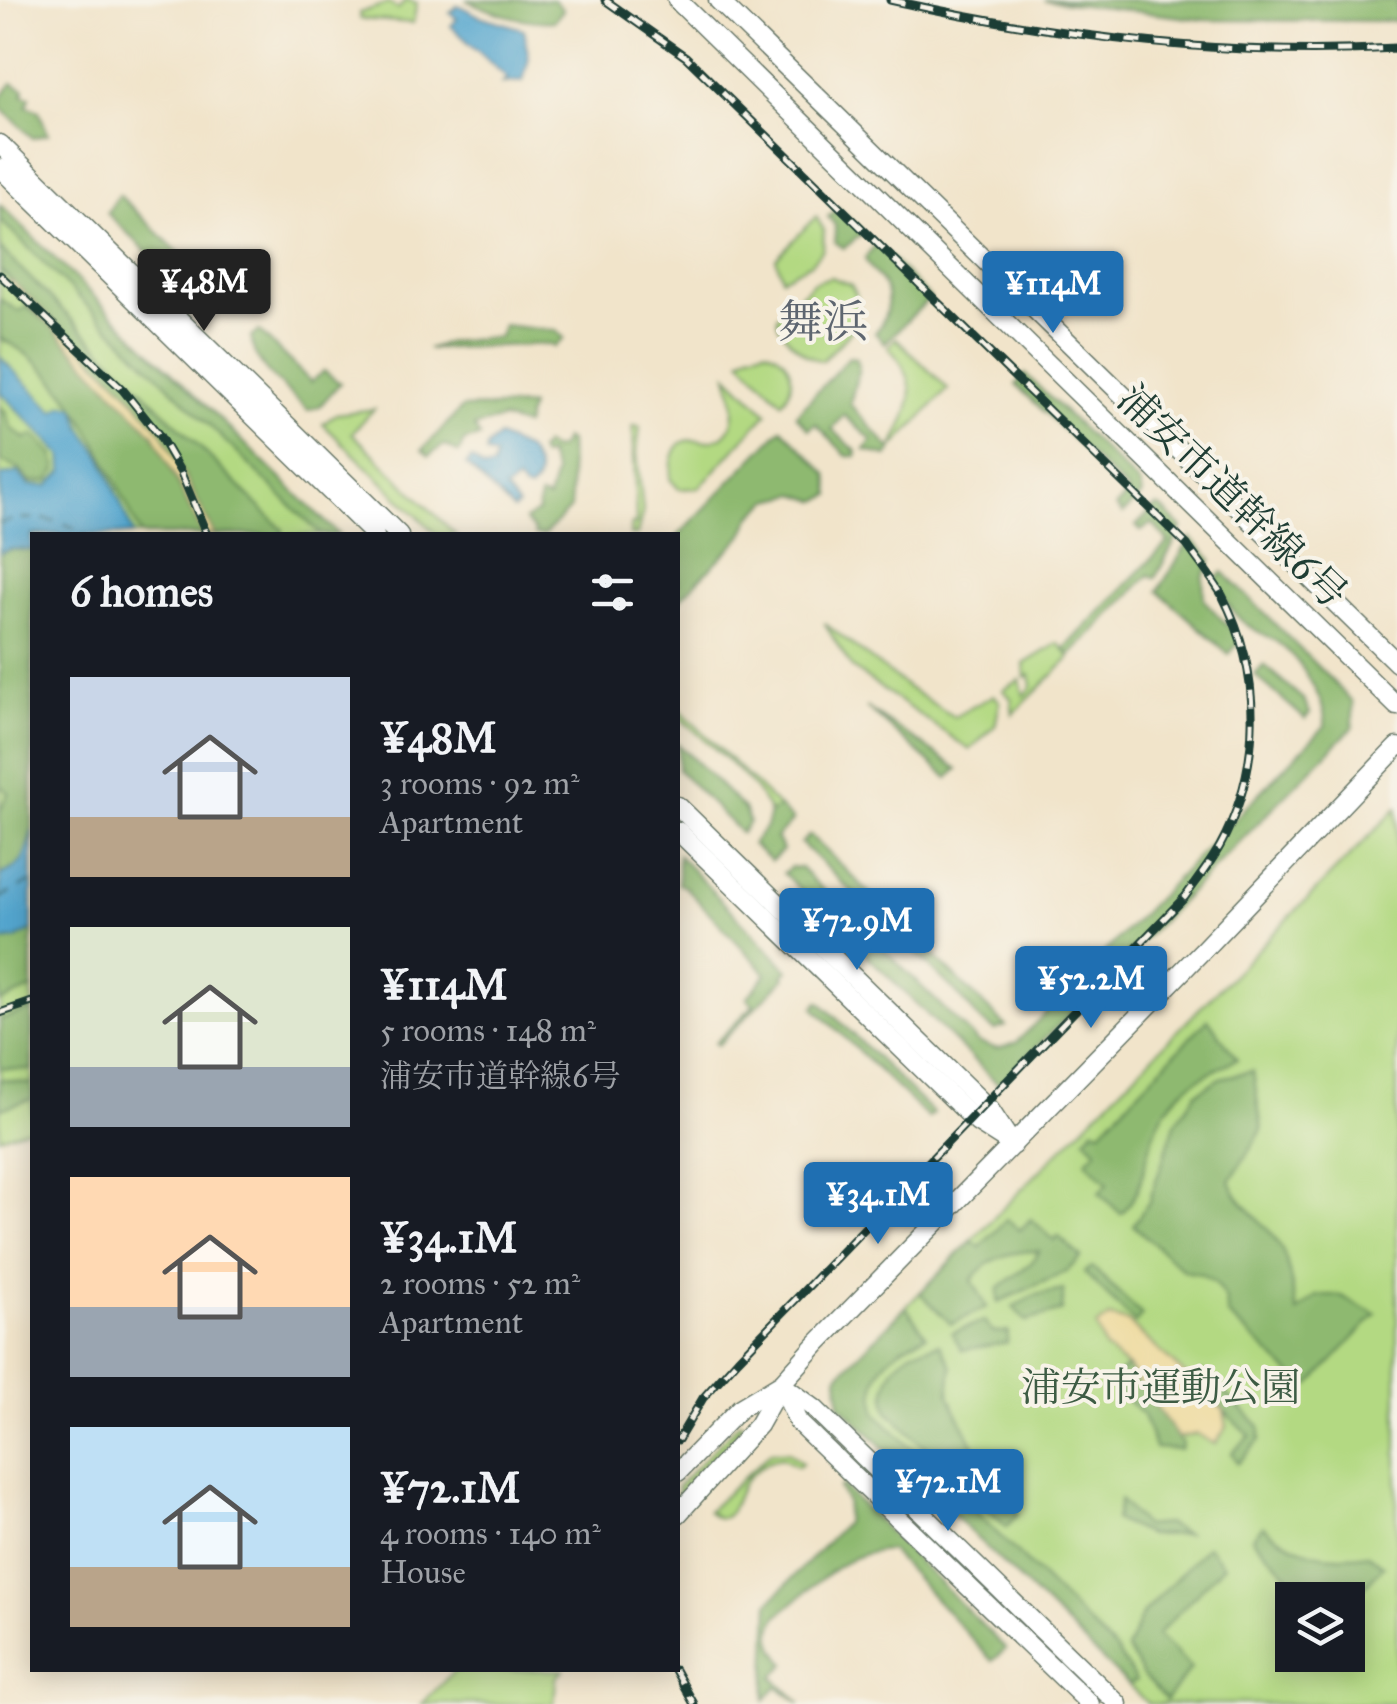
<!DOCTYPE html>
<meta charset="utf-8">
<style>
:root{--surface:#171b24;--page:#20242c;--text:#f1f3f6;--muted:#9ea1a6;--accent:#1f6fb2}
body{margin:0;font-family:"IM FELL Great Primer","Noto Serif JP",serif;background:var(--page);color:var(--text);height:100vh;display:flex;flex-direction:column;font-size:38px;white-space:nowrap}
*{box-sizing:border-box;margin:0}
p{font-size:32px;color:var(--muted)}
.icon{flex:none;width:55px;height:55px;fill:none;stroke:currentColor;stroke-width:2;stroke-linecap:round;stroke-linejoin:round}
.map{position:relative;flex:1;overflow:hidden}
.drawer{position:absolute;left:30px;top:532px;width:650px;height:1140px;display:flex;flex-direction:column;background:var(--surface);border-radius:0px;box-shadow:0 5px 25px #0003}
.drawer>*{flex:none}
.controls{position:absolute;left:1275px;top:1582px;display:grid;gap:20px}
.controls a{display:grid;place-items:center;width:90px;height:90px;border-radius:0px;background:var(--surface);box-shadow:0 5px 25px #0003;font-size:50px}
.price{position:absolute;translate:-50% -85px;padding:0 22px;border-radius:10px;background:var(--accent);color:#fff;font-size:32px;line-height:65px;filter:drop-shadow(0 2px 5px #0008)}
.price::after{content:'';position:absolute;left:50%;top:60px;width:30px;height:22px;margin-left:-15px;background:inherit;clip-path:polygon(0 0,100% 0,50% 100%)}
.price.on{background:#222;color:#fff}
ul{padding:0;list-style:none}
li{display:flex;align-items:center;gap:30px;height:250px;padding:0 40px}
li span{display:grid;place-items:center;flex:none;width:280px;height:200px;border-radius:0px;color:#555}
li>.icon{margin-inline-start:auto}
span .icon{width:120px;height:120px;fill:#fffc;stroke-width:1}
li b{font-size:42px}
h2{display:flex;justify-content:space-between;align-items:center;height:120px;padding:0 40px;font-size:42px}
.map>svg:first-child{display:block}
.green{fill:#b3d982;stroke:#698b5b;stroke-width:2.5;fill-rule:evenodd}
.forest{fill:#8eb970;stroke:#567b52;stroke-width:2.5}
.sand{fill:#eeda9e;stroke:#868c69;stroke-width:2.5}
.water{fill:#53a5ce;stroke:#397181;stroke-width:2.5}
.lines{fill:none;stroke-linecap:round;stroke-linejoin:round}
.ferry{stroke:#2f5c62;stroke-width:2.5;stroke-dasharray:12 10;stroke-linecap:butt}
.minor-casing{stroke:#687768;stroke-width:21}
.minor{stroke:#fff;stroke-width:18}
.rail-casing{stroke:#1f3d34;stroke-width:9}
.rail{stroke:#f7f3e8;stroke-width:5;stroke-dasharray:15;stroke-linecap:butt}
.labels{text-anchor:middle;stroke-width:8;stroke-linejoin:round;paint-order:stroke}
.street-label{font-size:40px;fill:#1f3d34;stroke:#f7f3e8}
.park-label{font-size:40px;fill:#3d5c44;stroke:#f7f3e8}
.quarter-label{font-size:45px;fill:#5e6670;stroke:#f7f3e8}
</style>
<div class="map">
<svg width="1397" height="1704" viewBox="0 0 1397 1704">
<rect width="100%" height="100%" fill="#f7f3e8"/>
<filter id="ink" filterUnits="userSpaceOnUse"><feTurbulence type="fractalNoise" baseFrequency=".01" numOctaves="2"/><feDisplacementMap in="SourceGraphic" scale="20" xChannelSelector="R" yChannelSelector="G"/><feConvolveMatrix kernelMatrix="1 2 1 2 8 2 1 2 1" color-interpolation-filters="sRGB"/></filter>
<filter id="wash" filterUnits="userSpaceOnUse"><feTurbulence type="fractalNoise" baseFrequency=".0048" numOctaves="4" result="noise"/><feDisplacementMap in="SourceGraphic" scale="40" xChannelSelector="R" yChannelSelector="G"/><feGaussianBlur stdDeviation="2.25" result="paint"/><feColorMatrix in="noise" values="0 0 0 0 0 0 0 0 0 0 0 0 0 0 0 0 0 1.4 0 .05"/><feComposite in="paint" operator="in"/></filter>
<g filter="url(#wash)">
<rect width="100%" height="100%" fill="#f1e4ca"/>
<g class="green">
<polygon points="406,0 417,3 413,23 360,19 359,13 389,3 398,9"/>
<polygon points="0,207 338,535 32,535 32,1127 0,1137"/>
<polygon points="816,217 824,230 823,249 811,263 782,278 776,258"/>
<path d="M831,277L851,285C872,319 845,337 822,361C805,358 777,333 777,316L814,282Z"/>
<path d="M896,338L948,389L891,450C911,409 924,384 888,347Z"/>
<path d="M764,349C791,355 799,381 782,402L741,360L750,353Z"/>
<path d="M728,375L767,413L699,488L679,489L670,479C671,468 672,448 683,442C691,438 700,442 708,441C744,437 734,397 728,375Z"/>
<polygon points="374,409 352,433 456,535 437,535 323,424 336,414"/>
<polygon points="633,426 640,427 637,453 643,511 637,535 630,535 632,524 636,524"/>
<polygon points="824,623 907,687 954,717 994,695 1000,702 995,726 970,750 852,668"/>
<polygon points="1058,643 1070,656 1069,659 1013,714 1011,698 1003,690 1020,680 1024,696 1032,686 1030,675 1025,677 1024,664"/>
<path d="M678,708L779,807L770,813C757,782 703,739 679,717Z"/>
<path d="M1397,808V1704H1148L840,1405L838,1376ZM1292,1600H1348V1655H1292Z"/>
<polygon points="740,1422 743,1426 678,1500 678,1486"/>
<path d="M771,1452H788L802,1463L798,1467L782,1458C767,1458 745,1477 739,1492C733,1505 728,1530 708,1511Z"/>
<polygon points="455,1670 563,1670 556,1678 554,1704 422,1704"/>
</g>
<g class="forest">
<path d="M466,0H554L563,10L554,21C523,23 495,13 466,0Z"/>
<polygon points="1044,0 1397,0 1397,21 1205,20"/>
<polygon points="12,83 24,89 23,95 30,97 27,106 39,111 48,134 33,138 0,107 0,99"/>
<polygon points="119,195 211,284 207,288 200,282 189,293 107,213"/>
<polygon points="0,205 339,535 321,535 0,220"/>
<polygon points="838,209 861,231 861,235 844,248 835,242 835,225 828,217"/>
<path d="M876,244L930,298L885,343L875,333C885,322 892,300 884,286C879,275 869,270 865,258Z"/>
<polygon points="0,248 283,530 282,535 215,535 162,433 123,387 0,270"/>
<path d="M0,299L18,311L27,307L49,324L154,435L203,535H141C107,466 74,373 0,338Z"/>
<polygon points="503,325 556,331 564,338 554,347 550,344 427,349 449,342 499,337"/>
<path d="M259,331L311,382L324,371L340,383L320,406L308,410C288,390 251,366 251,337Z"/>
<polygon points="849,357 856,358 859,368 850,404 892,451 887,456 865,450 872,440 844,415 832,429 857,452 856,456 847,456 816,424 809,429 796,415"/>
<polygon points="1025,374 1140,485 1142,495 1123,514 1116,507 1129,492 1016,385"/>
<polygon points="530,406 525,426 502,419 474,427 480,437 464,441 459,453 444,445 429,456 422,450 462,408"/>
<polygon points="0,407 5,411 11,428 25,438 34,435 54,455 57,470 48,481 30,482 19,469 0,461"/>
<polygon points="782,428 828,475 831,495 818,501 796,494 770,500 751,517 743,535 678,601 678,536"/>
<polygon points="564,439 569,442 571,508 544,535 535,535 534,530 525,520 538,512 540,496 548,499 555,474 547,454 541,457 539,451 544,445 552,450 560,448"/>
<polygon points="1155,507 1161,507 1182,528 1155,578 1149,575 1070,656 1064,649 1168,542 1152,523 1141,531 1136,526"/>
<polygon points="1191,538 1212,560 1203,577 1204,600 1241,640 1229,654 1158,591"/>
<path d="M10,549L32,550V830C26,855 26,865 0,875V811L8,793L0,785V553Z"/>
<path d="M1223,572L1353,702V727L1001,1083H997L783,873L791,867L801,868L978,1042L998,1049L1016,1043L1325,726C1327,701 1300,660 1281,645C1269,635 1252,631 1241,620C1229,609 1223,595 1215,581Z"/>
<polygon points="1264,665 1304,700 1310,713 1305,719 1255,675"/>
<polygon points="866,707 958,769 948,778"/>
<polygon points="678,744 744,809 749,822 741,833 678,770"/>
<polygon points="779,807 793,820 776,838 783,850 771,861 752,844 766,827 770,813"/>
<polygon points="810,835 1006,1026 995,1030 981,1021 952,988 801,843"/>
<polygon points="678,855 788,970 783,975 785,978 718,1045 715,1043 754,1005 747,998 767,974 685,887 678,884"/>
<polygon points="32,930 32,989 0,1002 0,941 16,939"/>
<polygon points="819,1002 820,1002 933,1113 928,1118 814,1008"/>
<polygon points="32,1009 32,1070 0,1068 0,1020"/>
<path d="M1208,1019L1237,1059C1182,1085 1163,1096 1147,1158C1141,1180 1138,1197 1121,1214L1099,1193L1108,1183L1086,1161L1097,1150L1085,1138L1094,1128L1101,1130Z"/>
<path d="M1253,1071L1262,1130L1230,1181C1240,1209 1269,1223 1282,1250C1291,1268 1292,1293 1297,1312L1316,1296H1341L1376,1314L1310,1385L1302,1384L1228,1315L1225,1298L1215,1283L1201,1274L1184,1271L1133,1225L1149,1202L1175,1124L1196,1093L1220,1078Z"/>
<polygon points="0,1079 32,1084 32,1099 0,1109"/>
<path d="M1007,1219L1020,1230L1031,1219L1054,1240L1058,1236L1081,1257L1066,1272L998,1302V1289L1032,1262L1039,1251C1011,1251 989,1257 972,1280L987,1307L951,1324L920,1293L972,1241L980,1247Z"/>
<polygon points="1092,1267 1142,1315 1135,1323 1084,1272"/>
<polygon points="1064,1290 1062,1311 1026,1321 1013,1307 1036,1295"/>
<path d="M906,1307L926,1335C888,1353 868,1369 876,1413L1117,1652L1136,1681L1128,1685L840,1405L838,1376Z"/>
<polygon points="984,1321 993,1332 1008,1332 1007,1343 962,1350 952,1333"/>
<path d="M940,1344L952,1366L949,1395L975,1449L1002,1480L1018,1514L1006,1527L888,1411C881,1390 890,1366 909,1354C917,1348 931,1347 940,1344Z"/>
<polygon points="1128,1366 1182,1444 1180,1450 1155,1448 1143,1415 1108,1382"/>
<polygon points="1203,1372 1260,1426 1260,1440 1238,1463 1232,1453 1250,1436 1190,1378"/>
<path d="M842,1485L1006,1649L992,1661L890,1550C841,1551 814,1588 777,1616C767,1635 772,1648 786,1664L773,1677L801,1704L777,1686L765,1700L769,1603L845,1523L847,1502L839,1488Z"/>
<polygon points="1120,1500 1144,1526 1167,1524 1186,1534 1149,1535 1115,1520"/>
<path d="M1263,1526C1295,1552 1327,1561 1368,1554L1384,1566L1348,1604V1600H1313L1252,1538Z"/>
<polygon points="1207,1546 1224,1565 1157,1635 1191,1668 1166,1700 1143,1676 1127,1649 1143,1613"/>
</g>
<g class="sand">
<polygon points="11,280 123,387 162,433 215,535 203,535 154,435 49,324 7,285"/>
<polygon points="1109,1317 1128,1322 1224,1410 1227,1427 1215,1444 1197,1434 1178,1438 1128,1367 1105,1349 1096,1326"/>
</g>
<g class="water">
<polygon points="458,5 480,16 523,29 529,58 523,81 503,83 507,78 451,26 457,19 450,13"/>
<polygon points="0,357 54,411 63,405 75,407 81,426 102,458 134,535 32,535 32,550 10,549 0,553 0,476 18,472 29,485 48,486 63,471 62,455 0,392"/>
<path d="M498,437L527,450C536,464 545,478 529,490L524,489L517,481L505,490L518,506L513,510L466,465L472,459L484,469L493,467L495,456L486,454L487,447Z"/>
<path d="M32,830V930L16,939L0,941V875C26,865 26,855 32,830Z"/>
</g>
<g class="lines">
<g class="ferry">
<path d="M0,524C26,513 63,518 86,535"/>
<polyline points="0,898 32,881"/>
</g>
</g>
</g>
<g filter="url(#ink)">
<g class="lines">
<defs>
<g id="minor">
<polyline points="677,0 1397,706"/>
<polyline points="718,0 1397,663"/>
<polyline points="0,144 399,535"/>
<polyline points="0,168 375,535"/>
<polyline points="678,806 990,1110 1013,1145"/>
<polyline points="678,831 978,1123 1008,1142"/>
<polyline points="781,1384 815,1409 1118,1704"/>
<polyline points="783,1389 798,1422 1090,1704"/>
<polyline points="678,1472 740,1408 780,1384"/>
<polyline points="678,1514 758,1425 781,1384 817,1344 1203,950 1397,747"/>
</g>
</defs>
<use href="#minor" class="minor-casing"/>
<use href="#minor" class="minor"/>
<defs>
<g id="rail">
<path d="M605,0L686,57L1187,545C1198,561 1212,578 1222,595C1263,674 1262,768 1220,846C1210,864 1197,880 1185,897L738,1359L703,1398L678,1440"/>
<path d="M890,0C1056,37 1226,58 1397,48"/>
<polyline points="0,275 123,390 159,435 181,473 207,535"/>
<polyline points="0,1013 32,1002"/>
<polyline points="675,1670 694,1704"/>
</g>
</defs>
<use href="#rail" class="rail-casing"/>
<use href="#rail" class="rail"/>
</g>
</g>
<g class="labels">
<g class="street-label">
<text transform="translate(1233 496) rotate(44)" y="14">浦安市道幹線6号</text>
</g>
<g class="park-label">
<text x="1161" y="1401">浦安市運動公園</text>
</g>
<g class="quarter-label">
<text x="823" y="337">舞浜</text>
</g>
</g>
</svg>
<div class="controls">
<a><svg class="icon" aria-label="layers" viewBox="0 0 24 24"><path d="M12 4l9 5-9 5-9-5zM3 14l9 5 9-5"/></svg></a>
</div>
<b class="price on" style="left:204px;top:334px">¥48M</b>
<b class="price" style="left:1053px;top:336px">¥114M</b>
<b class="price" style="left:857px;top:973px">¥72.9M</b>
<b class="price" style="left:1091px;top:1031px">¥52.2M</b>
<b class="price" style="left:878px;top:1247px">¥34.1M</b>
<b class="price" style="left:948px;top:1534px">¥72.1M</b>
<section class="drawer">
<h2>6 homes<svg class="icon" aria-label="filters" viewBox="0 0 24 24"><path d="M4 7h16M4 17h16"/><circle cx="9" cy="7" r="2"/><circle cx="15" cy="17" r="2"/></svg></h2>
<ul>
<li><span style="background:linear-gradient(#c9d6e8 70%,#b9a48a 0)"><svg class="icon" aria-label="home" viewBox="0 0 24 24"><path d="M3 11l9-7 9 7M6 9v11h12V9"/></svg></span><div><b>¥48M</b><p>3 rooms · 92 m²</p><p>Apartment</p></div></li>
<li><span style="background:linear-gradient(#dfe7d0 70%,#9aa5b1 0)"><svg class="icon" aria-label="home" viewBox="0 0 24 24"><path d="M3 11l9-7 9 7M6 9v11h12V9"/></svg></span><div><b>¥114M</b><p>5 rooms · 148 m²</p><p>浦安市道幹線6号</p></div></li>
<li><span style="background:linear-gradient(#ffd9b3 65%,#9aa5b1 0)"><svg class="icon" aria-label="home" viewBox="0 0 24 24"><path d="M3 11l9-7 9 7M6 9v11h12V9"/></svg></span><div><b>¥34.1M</b><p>2 rooms · 52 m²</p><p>Apartment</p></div></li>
<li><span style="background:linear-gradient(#bfe0f5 70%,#b9a48a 0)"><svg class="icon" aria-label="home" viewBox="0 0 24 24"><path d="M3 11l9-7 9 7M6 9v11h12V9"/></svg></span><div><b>¥72.1M</b><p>4 rooms · 140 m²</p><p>House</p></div></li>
</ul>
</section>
</div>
